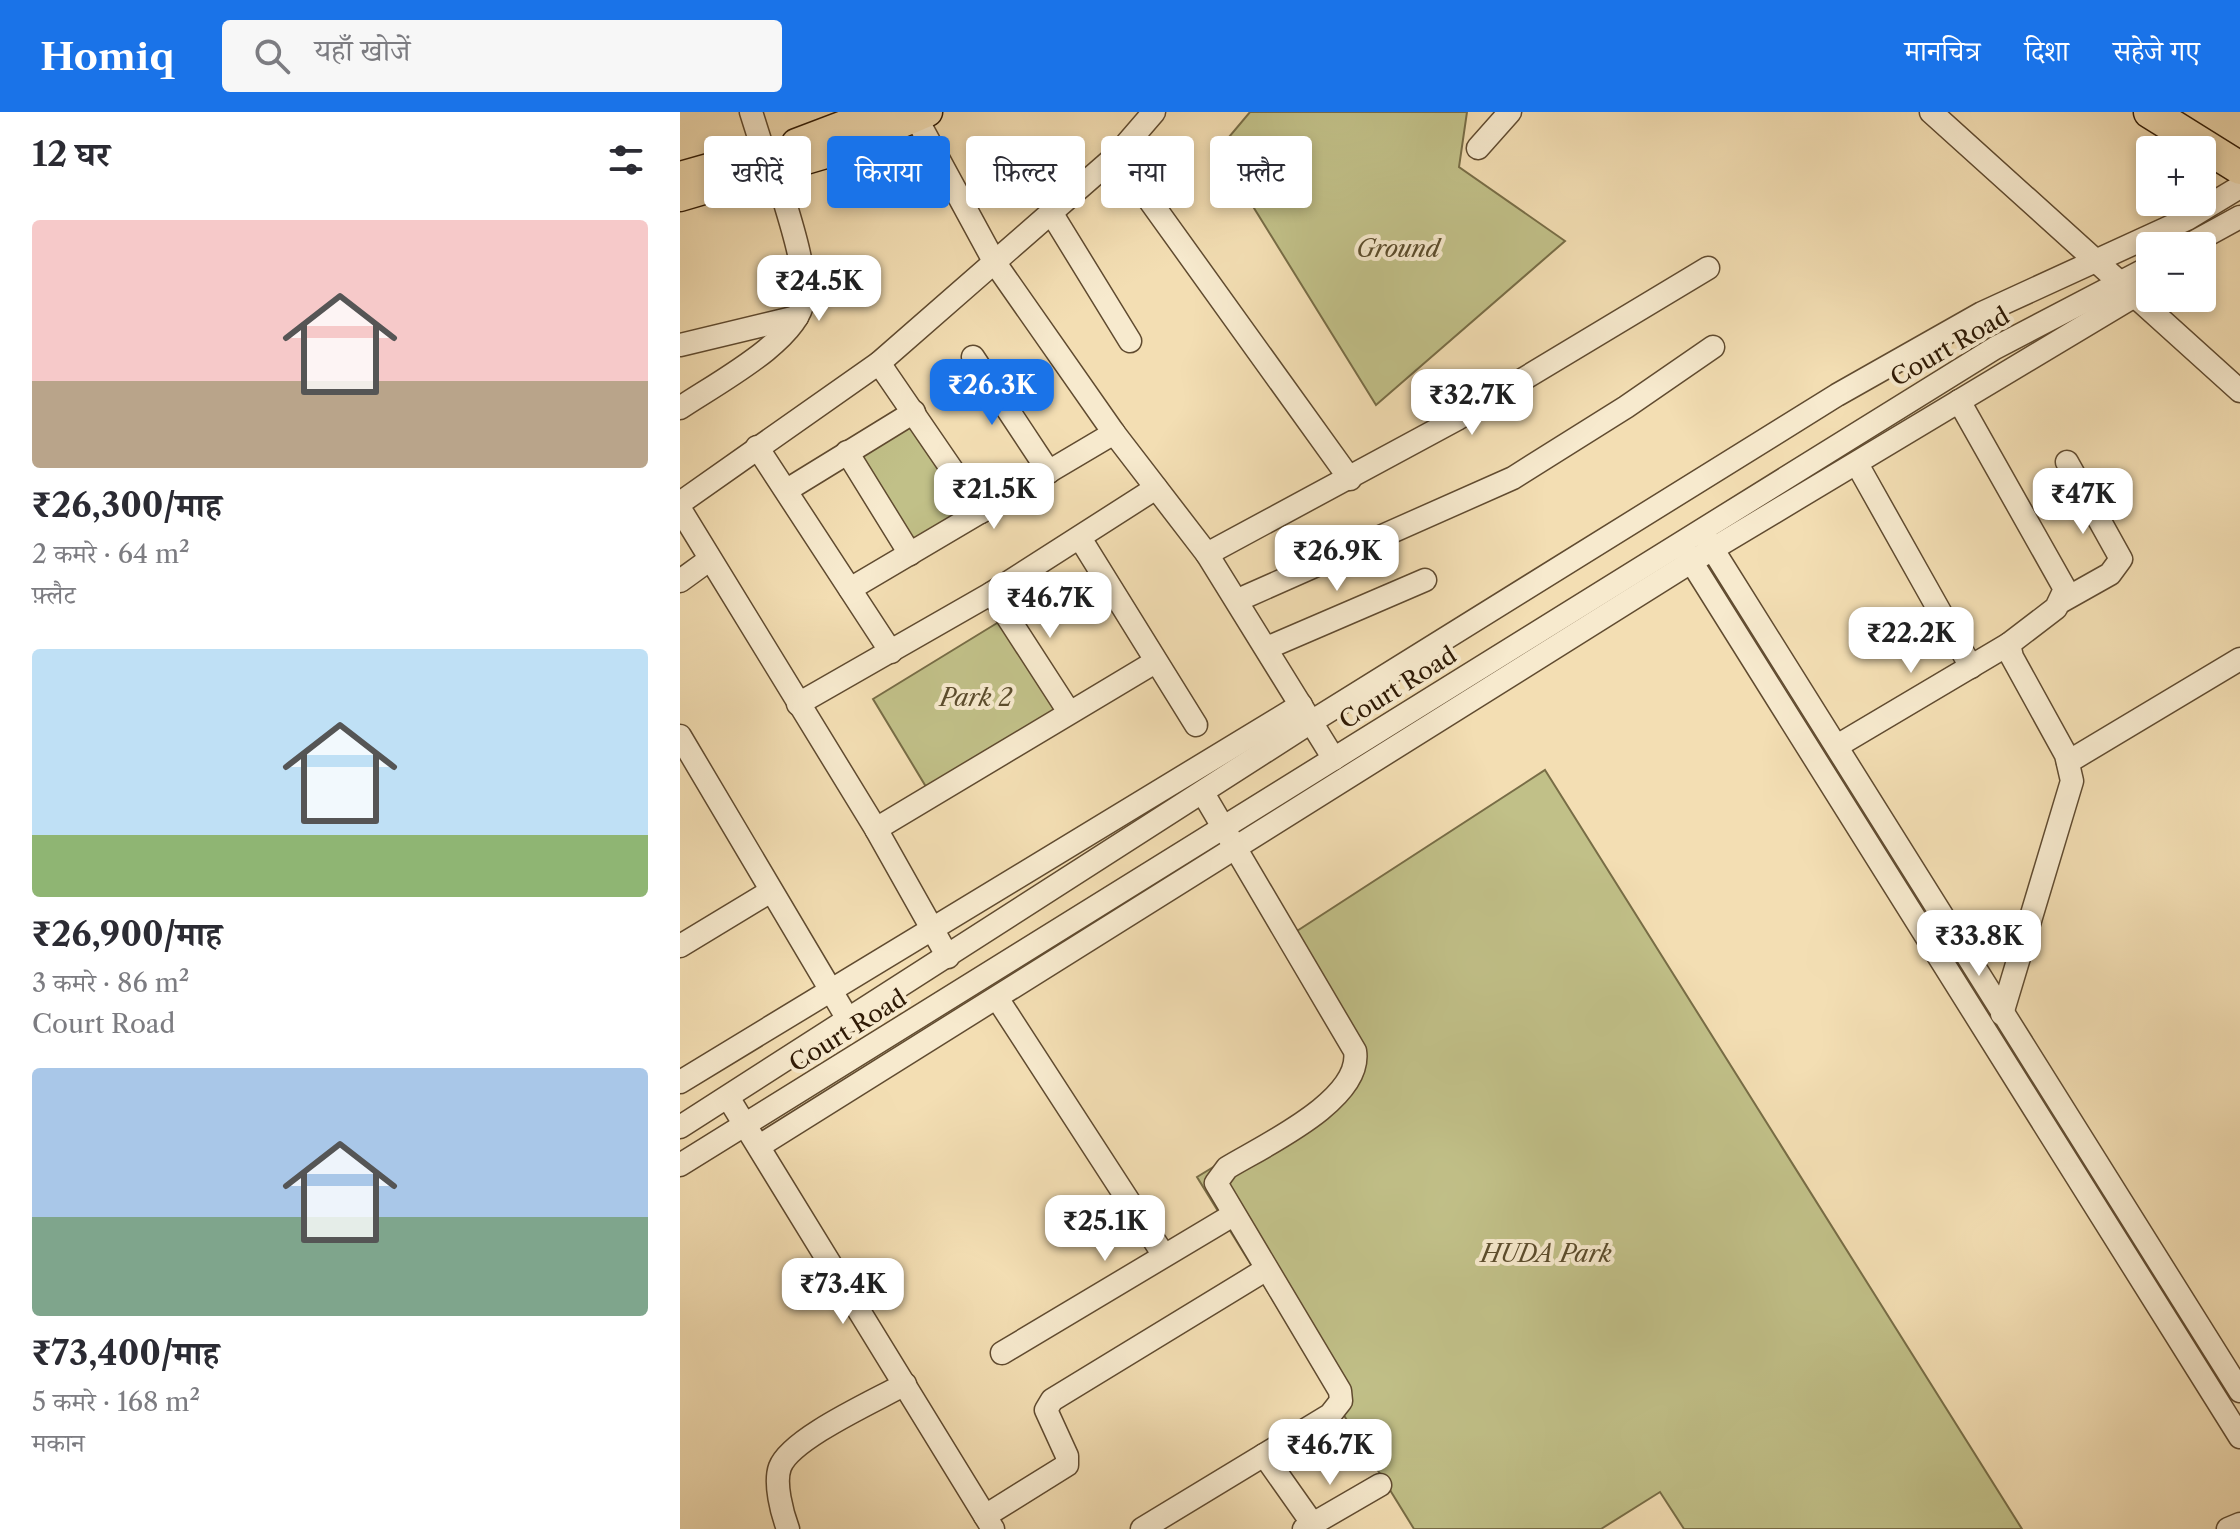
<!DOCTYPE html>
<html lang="hi">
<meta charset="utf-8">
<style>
:root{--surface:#fff;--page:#f7f7f7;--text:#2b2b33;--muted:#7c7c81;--accent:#1a73e8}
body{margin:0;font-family:"Libre Caslon Text","Noto Serif Devanagari",serif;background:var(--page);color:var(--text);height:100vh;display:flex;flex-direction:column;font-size:30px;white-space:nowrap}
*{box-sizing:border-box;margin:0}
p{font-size:26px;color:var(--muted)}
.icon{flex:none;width:44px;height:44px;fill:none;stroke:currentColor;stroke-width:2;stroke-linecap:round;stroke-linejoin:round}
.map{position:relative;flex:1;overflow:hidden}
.panel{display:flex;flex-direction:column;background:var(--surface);width:680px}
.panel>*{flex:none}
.top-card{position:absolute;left:24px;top:24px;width:760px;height:72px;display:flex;gap:16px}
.fabs{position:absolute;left:1456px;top:24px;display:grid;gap:16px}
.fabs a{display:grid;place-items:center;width:80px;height:80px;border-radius:8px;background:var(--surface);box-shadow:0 4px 12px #0003;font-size:40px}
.price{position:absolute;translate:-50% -68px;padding:0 18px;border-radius:16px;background:#fff;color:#222;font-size:26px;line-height:52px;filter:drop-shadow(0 2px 4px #0008)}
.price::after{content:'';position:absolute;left:50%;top:48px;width:24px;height:18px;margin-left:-12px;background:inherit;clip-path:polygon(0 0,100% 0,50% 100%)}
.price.on{background:var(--accent);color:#fff}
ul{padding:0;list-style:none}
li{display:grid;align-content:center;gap:16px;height:424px;padding:0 32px}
li span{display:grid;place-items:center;height:248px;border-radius:8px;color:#555}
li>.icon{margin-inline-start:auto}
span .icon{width:144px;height:144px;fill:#fffc;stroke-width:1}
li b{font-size:34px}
h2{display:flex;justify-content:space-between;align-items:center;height:96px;padding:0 32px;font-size:34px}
.pill{padding:0 28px;border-radius:8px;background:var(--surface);box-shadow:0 4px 12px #0003;font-size:28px;line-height:72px}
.pill.on{background:var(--accent);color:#fff}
header{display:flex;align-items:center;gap:48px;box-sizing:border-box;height:112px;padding:0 40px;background:var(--accent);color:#fff}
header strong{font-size:38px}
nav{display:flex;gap:44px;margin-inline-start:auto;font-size:28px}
.search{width:560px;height:72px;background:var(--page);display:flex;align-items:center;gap:20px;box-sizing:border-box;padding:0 28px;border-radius:8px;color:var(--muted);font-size:30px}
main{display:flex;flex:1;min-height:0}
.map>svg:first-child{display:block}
.green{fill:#c1c088;stroke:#786d46;stroke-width:2}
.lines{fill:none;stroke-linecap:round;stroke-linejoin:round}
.minor-casing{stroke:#604b30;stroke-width:25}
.major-casing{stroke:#2f1a05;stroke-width:31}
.highway-casing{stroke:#2f1a05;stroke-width:35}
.minor{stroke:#f7eace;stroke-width:22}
.major{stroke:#f3deb3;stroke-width:28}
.highway{stroke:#f3deb3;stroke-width:32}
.labels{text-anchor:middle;stroke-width:8;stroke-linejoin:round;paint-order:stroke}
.park-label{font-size:24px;font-style:italic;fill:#5b4c2c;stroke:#f7eace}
.street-label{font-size:24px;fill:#2f1a05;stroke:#f7eace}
</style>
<header>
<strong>Homiq</strong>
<div class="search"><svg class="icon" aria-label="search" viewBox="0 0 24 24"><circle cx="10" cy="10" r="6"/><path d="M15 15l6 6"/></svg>यहाँ खोजें</div>
<nav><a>मानचित्र</a><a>दिशा</a><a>सहेजे गए</a></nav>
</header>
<main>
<section class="panel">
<h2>12 घर<svg class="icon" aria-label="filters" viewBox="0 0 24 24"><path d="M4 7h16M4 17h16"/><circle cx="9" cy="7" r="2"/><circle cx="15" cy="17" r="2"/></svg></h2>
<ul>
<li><span style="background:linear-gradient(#f6c9c9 65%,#b9a48a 0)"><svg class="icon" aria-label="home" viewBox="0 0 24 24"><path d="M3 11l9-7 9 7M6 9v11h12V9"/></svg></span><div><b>₹26,300/माह</b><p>2 कमरे · 64 m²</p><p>फ़्लैट</p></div></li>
<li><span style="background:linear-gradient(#bfe0f5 75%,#8fb573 0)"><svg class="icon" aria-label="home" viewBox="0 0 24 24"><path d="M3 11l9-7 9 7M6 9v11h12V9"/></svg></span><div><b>₹26,900/माह</b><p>3 कमरे · 86 m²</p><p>Court Road</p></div></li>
<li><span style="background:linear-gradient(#a9c7e8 60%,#7fa58c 0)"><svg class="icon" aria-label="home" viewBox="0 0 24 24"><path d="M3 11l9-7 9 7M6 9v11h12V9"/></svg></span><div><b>₹73,400/माह</b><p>5 कमरे · 168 m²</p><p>मकान</p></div></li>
</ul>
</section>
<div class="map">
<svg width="1560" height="1417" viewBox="0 0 1560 1417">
<rect width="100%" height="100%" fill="#f3deb3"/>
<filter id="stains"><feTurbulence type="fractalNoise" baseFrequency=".0025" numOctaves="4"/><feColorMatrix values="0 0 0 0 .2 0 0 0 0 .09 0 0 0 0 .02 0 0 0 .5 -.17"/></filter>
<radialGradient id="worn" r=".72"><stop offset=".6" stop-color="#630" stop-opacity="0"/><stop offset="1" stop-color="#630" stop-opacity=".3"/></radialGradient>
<g class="green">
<polygon points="570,0 787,0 779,55 885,129 696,293 538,38"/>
<polygon points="234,304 297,399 231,438 172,342"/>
<polygon points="322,508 379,597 248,678 193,587"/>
<polygon points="865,658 1342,1417 1004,1417 980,1380 921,1417 734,1417 517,1065 682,964 600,830"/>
</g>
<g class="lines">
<defs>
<g id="minor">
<polyline points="71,0 84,41"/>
<polyline points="233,0 315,151 434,321 527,442 654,647"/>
<polyline points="1251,0 1560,279"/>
<polyline points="798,36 830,0"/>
<polyline points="437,43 670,367"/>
<polyline points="372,102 450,229"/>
<polyline points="1507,134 1560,105"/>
<polyline points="0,233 117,205"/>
<polyline points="293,245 369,360"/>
<polyline points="199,251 301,400"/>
<polyline points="1279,289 1385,477 1376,496 1329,532 1332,545 1386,643 1392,669 1322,902"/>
<path d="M0,296C32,274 118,229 123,189C128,153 104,92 95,57"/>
<polyline points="77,335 211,540"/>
<polyline points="167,340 230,442"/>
<polyline points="1177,352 1291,555"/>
<polyline points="107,378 234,300"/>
<polyline points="0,391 199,251 437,43 474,0"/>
<polyline points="0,397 196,717 268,845"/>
<polyline points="1025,425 1560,1279"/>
<polyline points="400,426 516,613"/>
<polyline points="1004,438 1560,1325"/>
<polyline points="527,442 777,307 1028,156"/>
<polyline points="0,469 29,448"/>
<polyline points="170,477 434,321"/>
<polyline points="312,481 389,600"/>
<polyline points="558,488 833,366 946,295 1033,235"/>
<polyline points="1382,489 1430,462 1441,447 1387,350"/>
<polyline points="587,536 745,468"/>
<polyline points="118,592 312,481 476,376"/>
<polyline points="0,624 169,909"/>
<polyline points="1157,634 1329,532"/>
<polyline points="1388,650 1560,547"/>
<polyline points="196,717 475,550"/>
<polyline points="0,834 91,779"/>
<polyline points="317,886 483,1142"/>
<polyline points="0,970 621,593"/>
<polyline points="49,987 313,1417"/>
<polyline points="0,1015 631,610 1157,283 1302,201 1507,107 1560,75"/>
<polyline points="81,1033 1011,450 1456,183"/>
<polyline points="0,1053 1315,236 1470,155"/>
<polyline points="322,1241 553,1103"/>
<polyline points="584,1343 632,1411"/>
<polyline points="305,1404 387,1353 387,1344 366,1298 372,1288 585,1158"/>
<path d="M108,1417C102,1401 94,1371 100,1355C111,1326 197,1288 225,1272"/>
<path d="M462,1417L650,1303L661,1289L660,1279L536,1071L547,1056C583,1034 683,988 675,939L523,681"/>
<polyline points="624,1417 700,1373"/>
<polyline points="1548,1417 1560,1412"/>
</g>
<g id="major">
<polyline points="116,31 198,0"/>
<polyline points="0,64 57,48"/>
<polyline points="0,85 156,39 248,0"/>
</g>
<polyline id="highway" points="1470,0 1560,56"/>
</defs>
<use href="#minor" class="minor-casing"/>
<use href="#major" class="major-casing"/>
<use href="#highway" class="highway-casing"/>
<use href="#minor" class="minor"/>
<use href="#major" class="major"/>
<use href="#highway" class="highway"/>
</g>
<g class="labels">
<g class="park-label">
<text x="718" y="145">Ground</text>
<text x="296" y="594">Park 2</text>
<text x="866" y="1150">HUDA Park</text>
</g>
<g class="street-label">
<text transform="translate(1270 235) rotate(-30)" y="8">Court Road</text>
<text transform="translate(718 576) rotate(-32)" y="8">Court Road</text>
<text transform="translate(168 919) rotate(-32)" y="8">Court Road</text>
</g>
</g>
<rect width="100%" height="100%" filter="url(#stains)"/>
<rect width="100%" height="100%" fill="url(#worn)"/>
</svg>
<div class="fabs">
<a>+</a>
<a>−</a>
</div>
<b class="price" style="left:139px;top:211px">₹24.5K</b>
<b class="price on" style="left:312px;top:315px">₹26.3K</b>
<b class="price" style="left:792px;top:325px">₹32.7K</b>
<b class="price" style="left:314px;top:419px">₹21.5K</b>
<b class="price" style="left:1403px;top:424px">₹47K</b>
<b class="price" style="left:657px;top:481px">₹26.9K</b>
<b class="price" style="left:370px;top:528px">₹46.7K</b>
<b class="price" style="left:1231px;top:563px">₹22.2K</b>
<b class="price" style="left:1299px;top:866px">₹33.8K</b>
<b class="price" style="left:425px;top:1151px">₹25.1K</b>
<b class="price" style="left:163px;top:1214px">₹73.4K</b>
<b class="price" style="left:650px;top:1375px">₹46.7K</b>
<div class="top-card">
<a class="pill">खरीदें</a>
<a class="pill on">किराया</a>
<a class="pill">फ़िल्टर</a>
<a class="pill">नया</a>
<a class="pill">फ़्लैट</a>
</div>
</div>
</main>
